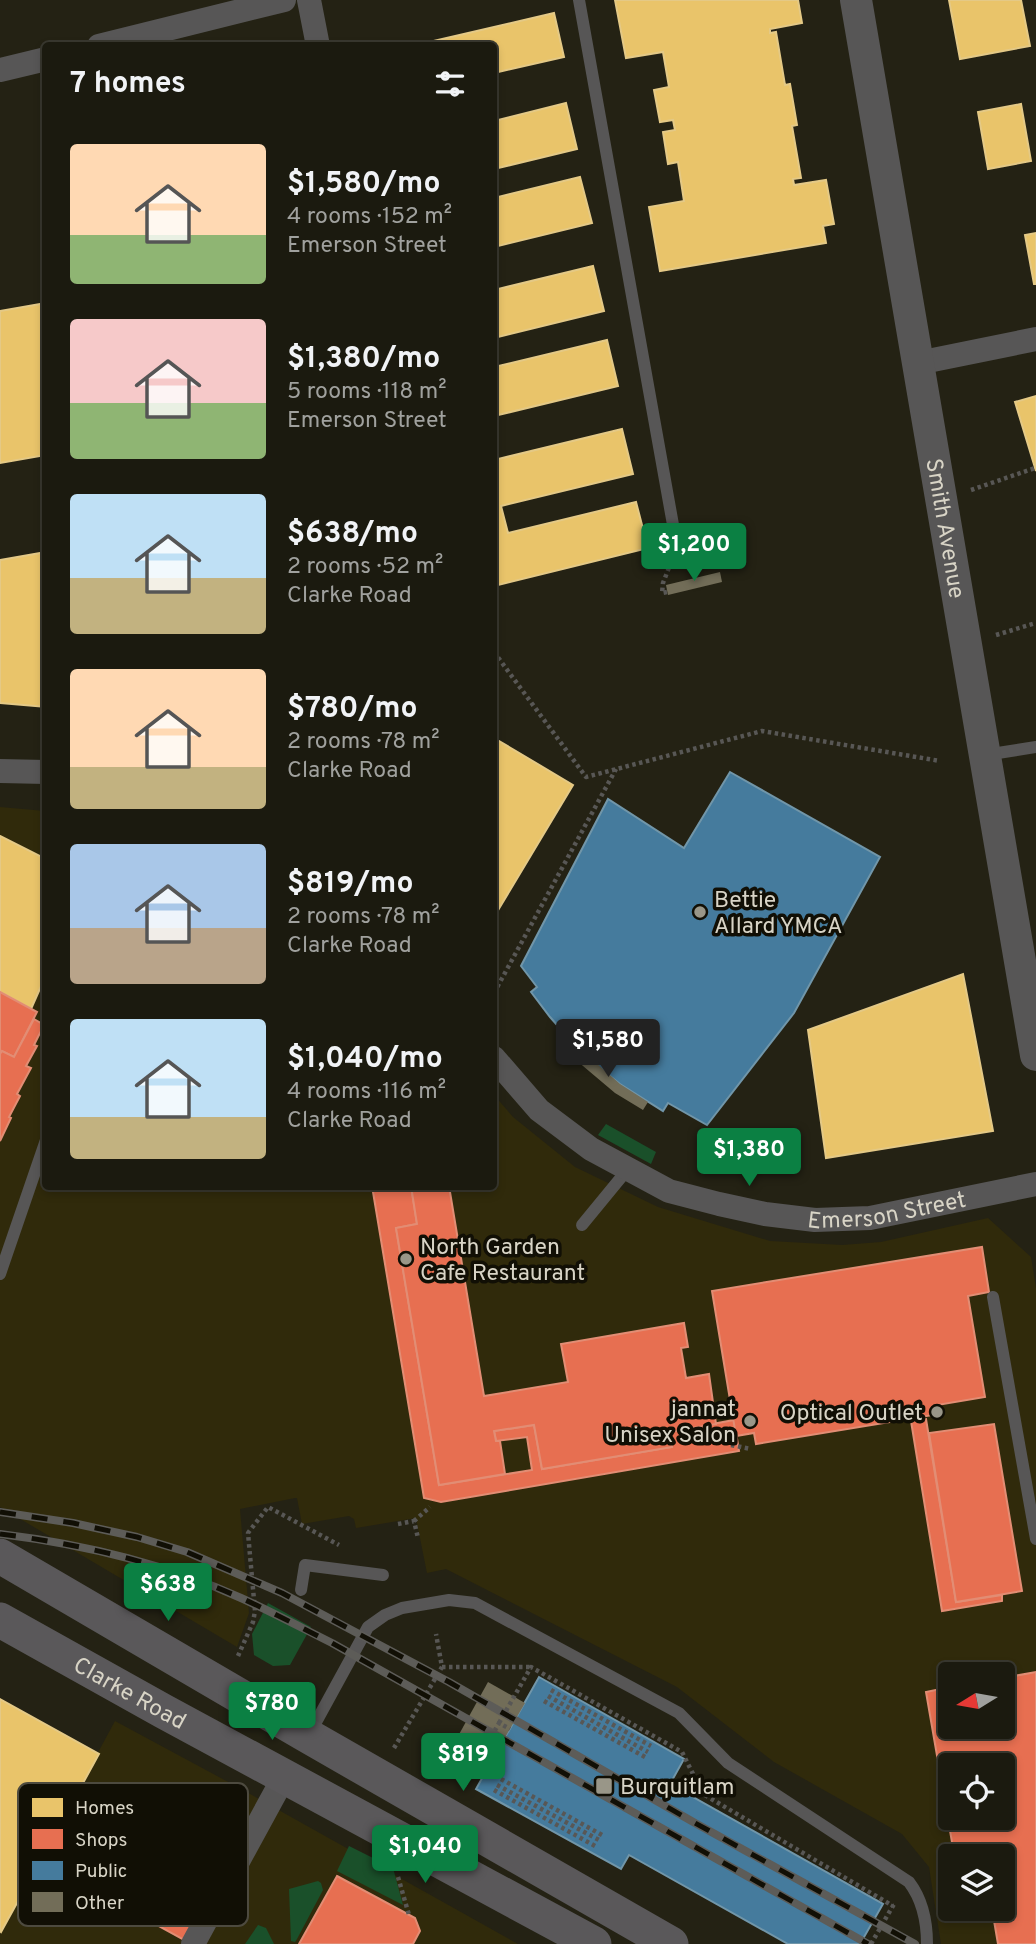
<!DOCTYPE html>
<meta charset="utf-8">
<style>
:root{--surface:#1b1a0f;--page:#242318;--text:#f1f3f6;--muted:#a0a19e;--line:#39382f;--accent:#0b8043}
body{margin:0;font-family:Overpass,sans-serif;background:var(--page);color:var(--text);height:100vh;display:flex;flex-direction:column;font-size:26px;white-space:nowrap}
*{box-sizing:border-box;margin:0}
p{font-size:23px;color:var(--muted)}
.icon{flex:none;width:38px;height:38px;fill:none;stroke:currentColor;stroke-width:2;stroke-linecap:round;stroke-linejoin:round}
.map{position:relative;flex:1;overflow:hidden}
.side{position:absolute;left:42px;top:42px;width:455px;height:1148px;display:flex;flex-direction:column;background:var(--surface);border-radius:7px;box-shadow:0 4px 10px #0003,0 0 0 2px var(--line)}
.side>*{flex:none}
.needle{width:46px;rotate:259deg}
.buttons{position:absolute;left:938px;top:1662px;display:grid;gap:14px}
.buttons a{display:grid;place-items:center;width:77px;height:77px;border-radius:7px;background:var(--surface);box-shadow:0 4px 10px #0003,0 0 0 2px var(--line);font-size:35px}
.price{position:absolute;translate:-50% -60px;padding:0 16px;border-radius:7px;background:var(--accent);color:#fff;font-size:23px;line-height:46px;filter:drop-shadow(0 2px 4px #0008)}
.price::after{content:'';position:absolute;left:50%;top:42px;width:21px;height:16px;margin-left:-10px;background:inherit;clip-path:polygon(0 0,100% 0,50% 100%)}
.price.active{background:#222;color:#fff}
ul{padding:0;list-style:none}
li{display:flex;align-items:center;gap:21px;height:175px;padding:0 28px}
li span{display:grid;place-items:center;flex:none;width:196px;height:140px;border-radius:7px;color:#555}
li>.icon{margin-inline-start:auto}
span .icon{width:84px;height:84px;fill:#fffc;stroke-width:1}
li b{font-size:30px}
h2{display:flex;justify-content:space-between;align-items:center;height:84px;padding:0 28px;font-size:30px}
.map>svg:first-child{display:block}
.built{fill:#302a0b;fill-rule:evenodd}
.green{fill:#1a502a}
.homes{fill:#e9c46a;stroke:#e4c986;stroke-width:2}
.shops{fill:#e76f51;stroke:#e28d74;stroke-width:2;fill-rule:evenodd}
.public{fill:#457b9d;stroke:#7196a9;stroke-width:2}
.building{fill:#726d58}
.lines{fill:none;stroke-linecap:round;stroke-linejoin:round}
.path{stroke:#585755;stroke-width:4.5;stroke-dasharray:3.5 3.5;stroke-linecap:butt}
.service{stroke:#575656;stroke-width:12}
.minor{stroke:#575656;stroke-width:24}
.tertiary{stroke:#575656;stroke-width:32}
.secondary{stroke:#5a585a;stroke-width:35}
.rail-casing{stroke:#5d5c58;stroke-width:8}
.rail{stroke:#110f05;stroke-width:5;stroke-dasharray:16;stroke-linecap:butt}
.poi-dot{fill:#999688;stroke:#110f05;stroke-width:2.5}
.labels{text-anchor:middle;stroke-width:7;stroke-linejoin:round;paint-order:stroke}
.street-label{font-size:23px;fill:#d8d4c6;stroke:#110f05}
.poi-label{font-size:23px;fill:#d8d4c6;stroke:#110f05;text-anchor:start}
.key{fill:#110f05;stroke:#4d4a3f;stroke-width:2}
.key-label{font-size:19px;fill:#d8d4c6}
</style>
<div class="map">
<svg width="1036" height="1944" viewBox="0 0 1036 1944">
<rect width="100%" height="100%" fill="#242214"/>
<g class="built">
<path d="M0,807L45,811L46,1186H494V1095L513,1117L575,1167L658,1207L770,1241L842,1245L881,1242L988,1218L1031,1257L1036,1288V1944H941L929,1867L902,1834L774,1762L677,1687L446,1569L427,1573L416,1518L356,1528L354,1519L349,1516L302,1524L297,1498H295L240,1509L249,1613L237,1647L0,1507ZM950,1675H1003V1727H950ZM950,1766H1003V1818H950ZM950,1857H1003V1909H950Z"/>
<polygon points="115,1721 243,1790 518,1944 0,1944 0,1934"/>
</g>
<g class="green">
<polygon points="606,1124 656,1152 651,1164 598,1135"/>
<polygon points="268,1603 311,1627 290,1665 273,1666 254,1655 252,1634"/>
<polygon points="349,1846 393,1868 403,1905 337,1871"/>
<polygon points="318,1881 321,1883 323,1890 297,1939 295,1942 291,1941 289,1889"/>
<polygon points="258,1925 266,1928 274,1944 245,1944"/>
</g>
<g class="homes">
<polygon points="615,0 798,0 802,23 770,29 770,33 776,32 785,85 790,84 797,125 792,126 801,178 793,179 794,185 826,180 834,224 823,226 826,243 660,271 649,207 684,201 678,162 668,164 663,132 675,130 673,120 660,122 654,90 669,87 663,52 626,58"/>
<polygon points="949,0 1021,0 1030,46 960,59"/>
<polygon points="554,13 564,57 494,73 494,46 412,46"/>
<polygon points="566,103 577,149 494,169 494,121"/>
<polygon points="1021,104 1031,161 988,169 978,112"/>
<polygon points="580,177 592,223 494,247 494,198"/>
<polygon points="1036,233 1036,284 1034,284 1025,235"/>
<polygon points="593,266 604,311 494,338 494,290"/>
<polygon points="46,303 46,455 0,463 0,311"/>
<polygon points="607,340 618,386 494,416 494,367"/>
<polygon points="1036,396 1036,471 1015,402"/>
<polygon points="622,429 633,474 501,506 508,533 636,502 648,548 494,586 494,460"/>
<polygon points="46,552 46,707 0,703 0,560"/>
<polygon points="494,738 573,785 494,917"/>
<polygon points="0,836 46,859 46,975 31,1009 0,992"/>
<polygon points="963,974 993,1131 826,1158 808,1030"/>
<polygon points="0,1699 99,1754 1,1932 0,1931"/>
</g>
<g class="shops">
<polygon points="0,992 37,1012 14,1057 2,1051 0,1054"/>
<polygon points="34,1019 44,1025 34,1045 37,1046 26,1066 31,1068 17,1094 20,1096 9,1117 11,1118 0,1141 0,1054 2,1051 14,1057"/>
<polygon points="372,1186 411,1186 417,1224 396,1228 439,1485 532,1470 527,1437 496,1441 494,1431 534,1425 542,1469 672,1447 669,1432 734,1420 739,1451 441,1502 424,1498"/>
<polygon points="411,1186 449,1186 484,1396 568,1382 561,1344 684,1323 688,1347 681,1348 686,1378 709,1374 716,1424 669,1432 672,1447 542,1469 534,1425 494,1431 496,1441 500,1441 505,1474 439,1485 396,1228 417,1224"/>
<polygon points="982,1247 989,1292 968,1296 985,1397 937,1405 939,1414 756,1444 754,1433 736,1436 712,1291"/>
<polygon points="926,1419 956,1602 1002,1595 1002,1601 942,1611 911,1421"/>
<polygon points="994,1424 1022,1591 956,1602 929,1433"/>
<path d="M1036,1672V1944H998L992,1909H1003V1857H983L980,1843L953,1848L926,1692L950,1687V1727H1003V1678ZM950,1766H1003V1818H950Z"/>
<polygon points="175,1799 241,1836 184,1940 117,1903"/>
<polygon points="337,1876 415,1918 420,1931 413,1944 299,1944"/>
</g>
<g class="public">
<polygon points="730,772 880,857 794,1013 707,1125 668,1103 663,1111 620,1084 600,1068 573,1043 550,1017 531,992 537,987 521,966 608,799 684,848"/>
<polygon points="539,1677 684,1759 670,1784 883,1904 860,1944 788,1944 629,1855 621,1869 476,1789"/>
</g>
<g class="building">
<polygon points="720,572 722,582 668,595 666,585"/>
<polygon points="578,1047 620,1084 648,1102 643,1110 615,1093 570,1055"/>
<polygon points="488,1682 525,1703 493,1758 457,1738"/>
</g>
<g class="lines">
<g class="path">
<polyline points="971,490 1035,468"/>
<polyline points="667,592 662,593 663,583 670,565"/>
<polyline points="996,635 1036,623"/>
<polyline points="494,652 586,777 762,731 940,761"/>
<polyline points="494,993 616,769"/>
<polyline points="731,1445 751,1449"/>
<polyline points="414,1521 430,1507"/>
<polyline points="398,1524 414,1521 418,1538"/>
<polyline points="238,1656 253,1622 255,1611 248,1533 268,1507 339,1545"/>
<polyline points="442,1667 530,1667"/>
<polyline points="551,1690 651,1746"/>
<polyline points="548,1696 648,1752"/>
<polyline points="544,1701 645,1757"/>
<polyline points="499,1723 531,1667 682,1752 703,1794 893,1906"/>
<polyline points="394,1748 442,1667 436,1634"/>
<polyline points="501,1779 602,1835"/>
<polyline points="497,1785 599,1840"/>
<polyline points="464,1786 499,1723 510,1729"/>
<polyline points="494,1790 595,1846"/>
<polyline points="398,1877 409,1915"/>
<polyline points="871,1944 894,1904"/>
</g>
<g class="service">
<polyline points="579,0 677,547"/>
<polyline points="985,755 1036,747"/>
<polyline points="582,1225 628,1169"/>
<polyline points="0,1274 46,1140"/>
<polyline points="993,1297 1036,1539"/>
<polyline points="301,1590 305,1565 383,1575"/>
<path d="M310,1733L368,1627L385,1615L402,1608L449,1600L475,1603L679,1713L728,1763L909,1882C922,1899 927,1922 927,1944"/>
</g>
<g class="minor">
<polyline points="309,0 318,46"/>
<polyline points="99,46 284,0"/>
<polyline points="0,70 46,59"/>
<polyline points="918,363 1036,339"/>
<polyline points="0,771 46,772"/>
<path id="s1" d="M494,1058L539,1110L591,1149L669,1191L719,1204L765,1214L815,1220L870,1218L1036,1184"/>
<polyline points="193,1944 285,1775"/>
</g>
<path class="tertiary" id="s2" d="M856,0L1036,1055"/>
<g class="secondary">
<polyline points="0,1556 308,1736 671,1944"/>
<path id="s3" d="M0,1620L163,1711L594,1944"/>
</g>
<defs>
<g id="rail">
<polyline points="0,1512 73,1523 137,1537 187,1552 282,1593 449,1682 695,1823 915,1944"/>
<path d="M0,1534C82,1544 166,1564 241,1598C272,1612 302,1628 332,1643L868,1944"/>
</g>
</defs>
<use href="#rail" class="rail-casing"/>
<use href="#rail" class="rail"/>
</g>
<g class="poi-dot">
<circle cx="700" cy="912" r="7"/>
<circle cx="406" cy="1259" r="7"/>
<circle cx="937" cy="1412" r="7"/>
<circle cx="750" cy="1421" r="7"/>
<rect x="595" y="1777" width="18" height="18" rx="3.5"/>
</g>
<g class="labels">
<g class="street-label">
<text dy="8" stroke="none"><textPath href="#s2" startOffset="536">Smith Avenue</textPath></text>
<text dy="8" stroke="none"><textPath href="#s1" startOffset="444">Emerson Street</textPath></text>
<text dy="8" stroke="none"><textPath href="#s3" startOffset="149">Clarke Road</textPath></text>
</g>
<g class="poi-label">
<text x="714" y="907">Bettie<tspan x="714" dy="26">Allard YMCA</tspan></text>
<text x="420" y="1254">North Garden<tspan x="420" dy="26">Cafe Restaurant</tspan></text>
<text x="736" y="1416" text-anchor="end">jannat<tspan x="736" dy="26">Unisex Salon</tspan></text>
<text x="923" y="1420" text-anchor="end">Optical Outlet</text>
<text x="620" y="1794">Burquitlam</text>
</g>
</g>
<rect x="18" y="1783" width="230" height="143" rx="10" class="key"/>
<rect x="32" y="1798" width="31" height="19" fill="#e9c46a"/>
<rect x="32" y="1829" width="31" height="20" fill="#e76f51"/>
<rect x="32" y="1861" width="31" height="19" fill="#457b9d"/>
<rect x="32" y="1892" width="31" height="20" fill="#726d58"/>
<g class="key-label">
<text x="75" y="1814">Homes</text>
<text x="75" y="1846">Shops</text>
<text x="75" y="1877">Public</text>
<text x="75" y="1909">Other</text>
</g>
</svg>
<div class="buttons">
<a><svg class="needle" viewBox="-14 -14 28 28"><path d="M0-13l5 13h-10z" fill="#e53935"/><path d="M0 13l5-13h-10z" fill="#a0a19e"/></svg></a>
<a><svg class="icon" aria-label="locate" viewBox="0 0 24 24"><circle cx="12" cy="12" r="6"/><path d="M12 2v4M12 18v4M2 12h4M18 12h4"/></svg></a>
<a><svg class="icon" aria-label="layers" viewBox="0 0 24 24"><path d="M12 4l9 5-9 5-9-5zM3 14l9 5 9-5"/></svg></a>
</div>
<b class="price" style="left:694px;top:583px">$1,200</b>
<b class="price active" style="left:608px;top:1079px">$1,580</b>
<b class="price" style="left:749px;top:1188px">$1,380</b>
<b class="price" style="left:168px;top:1623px">$638</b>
<b class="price" style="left:272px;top:1742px">$780</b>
<b class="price" style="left:463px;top:1793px">$819</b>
<b class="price" style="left:425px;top:1885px">$1,040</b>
<section class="side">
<h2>7 homes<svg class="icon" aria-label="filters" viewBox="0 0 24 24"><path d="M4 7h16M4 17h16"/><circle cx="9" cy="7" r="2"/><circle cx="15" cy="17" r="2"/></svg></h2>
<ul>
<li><span style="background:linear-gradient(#ffd9b3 65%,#8fb573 0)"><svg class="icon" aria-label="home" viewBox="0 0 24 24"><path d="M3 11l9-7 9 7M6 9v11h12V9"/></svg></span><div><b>$1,580/mo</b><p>4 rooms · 152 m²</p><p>Emerson Street</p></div></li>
<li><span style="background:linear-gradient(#f6c9c9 60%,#8fb573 0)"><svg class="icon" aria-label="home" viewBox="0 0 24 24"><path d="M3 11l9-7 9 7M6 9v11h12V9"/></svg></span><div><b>$1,380/mo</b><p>5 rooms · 118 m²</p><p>Emerson Street</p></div></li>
<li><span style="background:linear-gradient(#bfe0f5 60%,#c2b280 0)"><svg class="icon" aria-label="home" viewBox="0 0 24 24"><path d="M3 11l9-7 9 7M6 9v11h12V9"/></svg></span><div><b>$638/mo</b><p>2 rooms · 52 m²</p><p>Clarke Road</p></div></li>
<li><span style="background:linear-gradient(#ffd9b3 70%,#c2b280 0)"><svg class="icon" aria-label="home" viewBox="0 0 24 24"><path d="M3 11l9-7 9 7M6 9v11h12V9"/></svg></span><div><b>$780/mo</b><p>2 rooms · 78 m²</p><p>Clarke Road</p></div></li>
<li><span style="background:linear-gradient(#a9c7e8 60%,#b9a48a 0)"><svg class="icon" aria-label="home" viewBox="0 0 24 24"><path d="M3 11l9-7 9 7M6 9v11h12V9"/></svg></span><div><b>$819/mo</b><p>2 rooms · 78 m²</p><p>Clarke Road</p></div></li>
<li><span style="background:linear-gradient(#bfe0f5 70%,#c2b280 0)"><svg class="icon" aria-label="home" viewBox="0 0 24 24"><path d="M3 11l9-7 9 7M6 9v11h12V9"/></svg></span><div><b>$1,040/mo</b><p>4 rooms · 116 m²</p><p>Clarke Road</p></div></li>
</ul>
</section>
</div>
